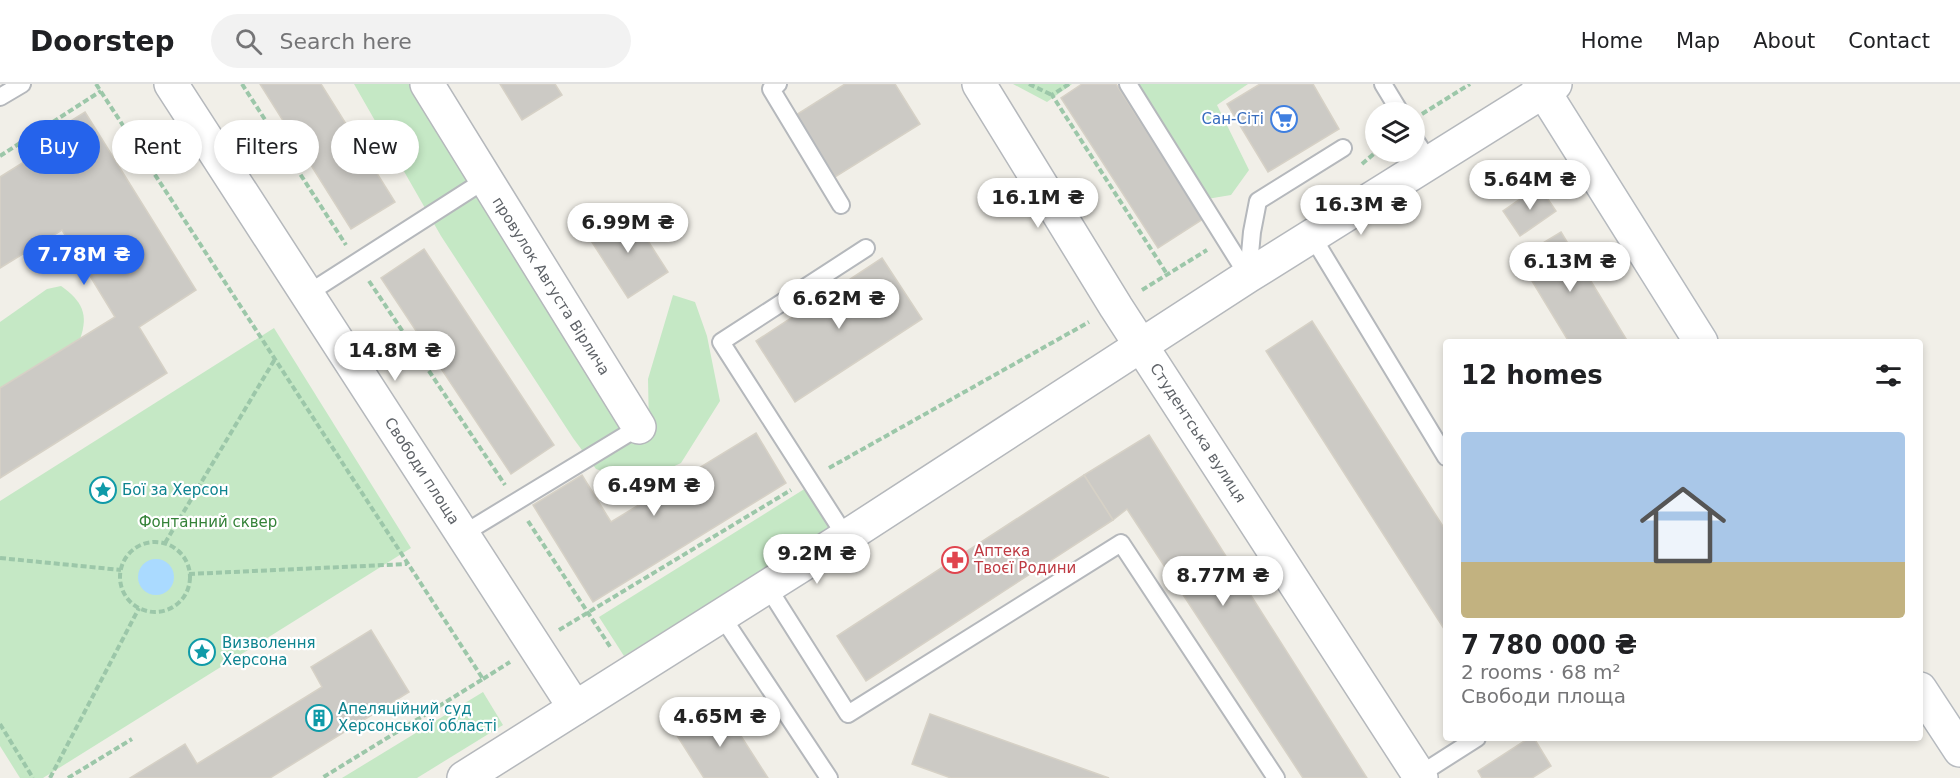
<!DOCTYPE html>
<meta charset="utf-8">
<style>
:root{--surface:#fff;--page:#f2f2f2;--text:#202124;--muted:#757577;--line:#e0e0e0;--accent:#2563eb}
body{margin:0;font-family:"DejaVu Sans",sans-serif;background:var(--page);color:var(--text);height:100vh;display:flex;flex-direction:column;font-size:22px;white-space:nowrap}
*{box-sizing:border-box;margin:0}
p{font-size:20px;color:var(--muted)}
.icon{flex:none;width:33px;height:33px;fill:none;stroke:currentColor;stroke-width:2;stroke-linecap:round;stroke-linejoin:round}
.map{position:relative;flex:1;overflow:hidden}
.drawer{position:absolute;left:1443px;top:255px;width:480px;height:402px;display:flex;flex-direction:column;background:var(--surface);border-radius:6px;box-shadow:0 3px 9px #0003}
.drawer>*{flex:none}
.banner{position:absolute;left:18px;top:36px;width:570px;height:54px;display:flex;gap:12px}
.controls{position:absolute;left:1365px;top:18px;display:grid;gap:12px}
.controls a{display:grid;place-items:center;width:60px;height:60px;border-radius:50%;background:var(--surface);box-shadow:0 3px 9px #0003;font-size:30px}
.price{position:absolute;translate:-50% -51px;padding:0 14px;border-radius:21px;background:#fff;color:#222;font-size:20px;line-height:39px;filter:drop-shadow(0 2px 3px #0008)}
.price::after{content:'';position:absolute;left:50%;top:36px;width:18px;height:14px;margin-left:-9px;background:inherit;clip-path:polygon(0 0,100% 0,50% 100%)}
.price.on{background:var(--accent);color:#fff}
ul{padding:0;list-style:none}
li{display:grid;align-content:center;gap:12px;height:318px;padding:0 18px}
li+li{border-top:2px solid var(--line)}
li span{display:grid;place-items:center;height:186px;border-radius:6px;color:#555}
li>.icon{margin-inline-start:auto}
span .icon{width:108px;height:108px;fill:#fffc;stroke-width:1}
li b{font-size:26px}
h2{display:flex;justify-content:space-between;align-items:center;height:72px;padding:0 18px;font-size:26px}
.chip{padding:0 21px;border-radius:27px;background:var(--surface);box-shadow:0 3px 9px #0003;font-size:21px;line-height:54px}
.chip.on{background:var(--accent);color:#fff}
header{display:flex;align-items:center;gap:36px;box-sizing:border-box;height:84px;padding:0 30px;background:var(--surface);border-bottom:2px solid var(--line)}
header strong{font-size:28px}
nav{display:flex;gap:33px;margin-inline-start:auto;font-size:21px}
.search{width:420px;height:54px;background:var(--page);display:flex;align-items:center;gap:15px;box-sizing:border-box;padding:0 21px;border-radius:33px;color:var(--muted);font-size:22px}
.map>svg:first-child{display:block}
.green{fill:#c5e8c5}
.water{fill:#aadaff}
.building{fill:#cccac5;stroke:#d6d1c6;stroke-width:1.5}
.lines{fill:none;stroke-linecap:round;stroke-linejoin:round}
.lane-casing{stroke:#b5b8bc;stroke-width:20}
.street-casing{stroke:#b5b8bc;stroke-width:36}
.secondary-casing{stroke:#b6babf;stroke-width:36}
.path{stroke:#9cc7a9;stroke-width:4;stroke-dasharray:6 3;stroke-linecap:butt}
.lane{stroke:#fff;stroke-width:16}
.street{stroke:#fff;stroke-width:33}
.secondary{stroke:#fff;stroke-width:33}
.labels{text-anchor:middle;stroke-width:4.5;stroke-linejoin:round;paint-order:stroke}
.shop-label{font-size:15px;fill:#366cbe;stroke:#fff;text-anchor:end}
.street-label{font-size:15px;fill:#5f6368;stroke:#fff}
.culture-label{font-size:15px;fill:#0d838f;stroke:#fff;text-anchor:start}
.park-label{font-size:15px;fill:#348238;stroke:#fff}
.health-label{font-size:15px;fill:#be3a42;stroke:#fff;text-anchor:start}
</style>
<header>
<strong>Doorstep</strong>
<div class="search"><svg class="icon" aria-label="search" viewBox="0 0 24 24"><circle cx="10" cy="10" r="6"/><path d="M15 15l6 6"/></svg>Search here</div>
<nav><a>Home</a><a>Map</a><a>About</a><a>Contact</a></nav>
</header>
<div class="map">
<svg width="1960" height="694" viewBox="0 0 1960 694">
<rect width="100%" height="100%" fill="#f1efe8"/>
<g class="green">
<polygon points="354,0 411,0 649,345 648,295 673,211 695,218 707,252 720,317 681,379 638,399 596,385 573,354 441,152"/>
<polygon points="1013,0 1072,0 1047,18"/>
<polygon points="1138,0 1248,0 1217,21 1249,86 1231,111 1207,115"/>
<path d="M61,202C82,217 89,230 80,255L0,304V238L47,205Z"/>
<polygon points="274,244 411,464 43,694 20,694 0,662 0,417"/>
<polygon points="806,404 830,444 624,572 599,533"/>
<polygon points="483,608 503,641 417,694 342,694"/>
</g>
<circle class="water" cx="156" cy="493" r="18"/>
<g class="building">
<polygon points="260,0 321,0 395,118 351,145"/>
<polygon points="500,0 555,0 562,11 522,36"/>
<polygon points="845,0 895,0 920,40 835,93 796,31"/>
<polygon points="1082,0 1116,0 1203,135 1158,164 1061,14"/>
<polygon points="1260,0 1313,0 1339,45 1268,88 1227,20"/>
<polygon points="85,28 196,206 139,243 167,289 0,394 0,304 115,233 62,146 0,184 0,93 32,73 27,64"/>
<polygon points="1539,102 1556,127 1520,152 1503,127"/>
<polygon points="628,126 668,188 628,214 588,152"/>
<polygon points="1561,148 1628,258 1569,258 1518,174"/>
<polygon points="424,165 554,361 511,390 381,194"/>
<polygon points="882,174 922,235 795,318 756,257"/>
<polygon points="1312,237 1446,447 1446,548 1266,267"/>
<polygon points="756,349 786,399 593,518 533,421 582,391 611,438"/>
<polygon points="1149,351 1367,694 1303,694 1127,425 1113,436 1084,391"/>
<polygon points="1084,391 1113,436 866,597 837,552"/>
<polygon points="371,546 409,608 270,694 130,694 185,660 197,680 322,603 311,583"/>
<polygon points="721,621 768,694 704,694 676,650"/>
<polygon points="930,630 1109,694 951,694 912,680"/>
<polygon points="1529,654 1534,654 1551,682 1532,694 1482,694 1478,687"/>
</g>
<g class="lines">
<defs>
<g id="lane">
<polyline points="778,0 771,5 841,121"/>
<polyline points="1128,0 1248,192"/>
<polyline points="1383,0 1400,28"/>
<polyline points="0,13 22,0"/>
<polyline points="1414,54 1430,79"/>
<polyline points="1312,152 1446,373"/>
<polyline points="1248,192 1252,148 1258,117 1343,64"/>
<polyline points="307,210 485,96"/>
<polyline points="463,450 639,343"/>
<polyline points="846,453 721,258 866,164"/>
<polyline points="767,502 848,630 1121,459 1276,694"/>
<polyline points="721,531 829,694"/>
<polyline points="1419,691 1477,654"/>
</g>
<g id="street">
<polyline points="171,0 575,624"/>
<polyline points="427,0 639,343"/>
<polyline points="979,0 1116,223 1421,694"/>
<polyline points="464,694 846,453 1248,192 1555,0"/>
</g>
<g id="secondary">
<polyline points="1539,0 1701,258"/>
<polyline points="1920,605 1960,666"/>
</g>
</defs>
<use href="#lane" class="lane-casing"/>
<use href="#street" class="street-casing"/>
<use href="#secondary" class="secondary-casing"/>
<g class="path">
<polyline points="96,0 483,595 322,694"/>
<polyline points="242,0 346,161"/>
<polyline points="1029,0 1052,11"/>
<polyline points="1069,0 1052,11 1167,190"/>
<polyline points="1422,30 1470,0"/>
<polyline points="0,72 101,7"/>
<polyline points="1362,80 1376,68"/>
<polyline points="369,197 505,401"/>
<polyline points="1142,206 1207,166"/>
<polyline points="829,384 1089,238"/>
<polyline points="528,437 611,564"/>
<circle cx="155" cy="493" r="35"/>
<polyline points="165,459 275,275"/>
<polyline points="0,474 121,486"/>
<polyline points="189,490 407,480"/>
<polyline points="559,546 791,406"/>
<polyline points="483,595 510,578"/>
<polyline points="0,640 33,694"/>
<polyline points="50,694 139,524"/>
<polyline points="68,694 132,655"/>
</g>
<use href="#lane" class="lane"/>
<use href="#street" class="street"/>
<use href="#secondary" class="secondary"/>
</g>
<defs>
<symbol id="supermarket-ring" viewBox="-11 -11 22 22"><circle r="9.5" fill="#fff" stroke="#3f7fe0" stroke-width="1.5"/><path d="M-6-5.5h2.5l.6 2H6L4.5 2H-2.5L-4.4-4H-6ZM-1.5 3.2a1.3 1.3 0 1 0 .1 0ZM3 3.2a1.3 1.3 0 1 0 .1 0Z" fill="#3f7fe0"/></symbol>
<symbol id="sight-ring" viewBox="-11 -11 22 22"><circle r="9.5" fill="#fff" stroke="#0f9aa8" stroke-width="1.5"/><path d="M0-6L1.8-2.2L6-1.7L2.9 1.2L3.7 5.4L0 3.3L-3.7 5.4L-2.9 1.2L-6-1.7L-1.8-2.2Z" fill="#0f9aa8"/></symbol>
<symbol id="pharmacy-ring" viewBox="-11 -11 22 22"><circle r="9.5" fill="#fff" stroke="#e0444e" stroke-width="1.5"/><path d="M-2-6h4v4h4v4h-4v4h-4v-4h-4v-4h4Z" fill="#e0444e"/></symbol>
<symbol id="building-ring" viewBox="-11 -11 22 22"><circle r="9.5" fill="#fff" stroke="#0f9aa8" stroke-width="1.5"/><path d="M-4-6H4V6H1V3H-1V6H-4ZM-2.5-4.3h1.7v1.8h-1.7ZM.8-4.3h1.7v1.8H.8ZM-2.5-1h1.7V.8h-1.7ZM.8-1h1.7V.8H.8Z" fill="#0f9aa8"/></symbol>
</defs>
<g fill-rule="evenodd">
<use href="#supermarket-ring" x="1269" y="20" width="30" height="30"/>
<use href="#sight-ring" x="88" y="391" width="30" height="30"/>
<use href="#pharmacy-ring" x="940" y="461" width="30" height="30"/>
<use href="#sight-ring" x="187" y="553" width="30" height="30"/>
<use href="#building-ring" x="304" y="619" width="30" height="30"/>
</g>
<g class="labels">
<g class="shop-label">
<text x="1264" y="40">Сан-Сіті</text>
</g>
<g class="street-label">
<text transform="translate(551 202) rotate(58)" y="5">провулок Августа Вірлича</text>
<text transform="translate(1198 349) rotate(57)" y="5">Студентська вулиця</text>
<text transform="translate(422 387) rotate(57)" y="5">Свободи площа</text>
</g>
<g class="culture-label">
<text x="122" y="411">Бої за Херсон</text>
<text x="222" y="564">Визволення<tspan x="222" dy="17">Херсона</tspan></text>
<text x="338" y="630">Апеляційний суд<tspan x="338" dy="17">Херсонської області</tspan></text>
</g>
<g class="park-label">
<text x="208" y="443">Фонтанний сквер</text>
</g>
<g class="health-label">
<text x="974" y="472">Аптека<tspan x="974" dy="17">Твоєї Родини</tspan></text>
</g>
</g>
</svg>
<div class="controls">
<a><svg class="icon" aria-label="layers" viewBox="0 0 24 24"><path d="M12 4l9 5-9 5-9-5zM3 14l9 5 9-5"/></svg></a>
</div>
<b class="price" style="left:1530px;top:127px">5.64M ₴</b>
<b class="price" style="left:1038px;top:145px">16.1M ₴</b>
<b class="price" style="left:1361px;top:152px">16.3M ₴</b>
<b class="price" style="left:628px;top:170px">6.99M ₴</b>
<b class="price on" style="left:84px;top:202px">7.78M ₴</b>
<b class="price" style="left:1570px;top:209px">6.13M ₴</b>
<b class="price" style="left:839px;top:246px">6.62M ₴</b>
<b class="price" style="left:395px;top:298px">14.8M ₴</b>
<b class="price" style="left:654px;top:433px">6.49M ₴</b>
<b class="price" style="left:817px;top:501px">9.2M ₴</b>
<b class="price" style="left:1223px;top:523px">8.77M ₴</b>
<b class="price" style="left:720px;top:664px">4.65M ₴</b>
<div class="banner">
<a class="chip on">Buy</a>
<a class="chip">Rent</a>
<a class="chip">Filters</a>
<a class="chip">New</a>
</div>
<section class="drawer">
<h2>12 homes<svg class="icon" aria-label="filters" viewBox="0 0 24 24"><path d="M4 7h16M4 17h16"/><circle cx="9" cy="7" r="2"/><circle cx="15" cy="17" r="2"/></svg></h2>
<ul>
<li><span style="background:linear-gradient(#a9c7e8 70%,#c2b280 0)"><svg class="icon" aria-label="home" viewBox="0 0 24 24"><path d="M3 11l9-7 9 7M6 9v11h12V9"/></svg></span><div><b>7 780 000 ₴</b><p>2 rooms · 68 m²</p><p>Свободи площа</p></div></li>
</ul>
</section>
</div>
